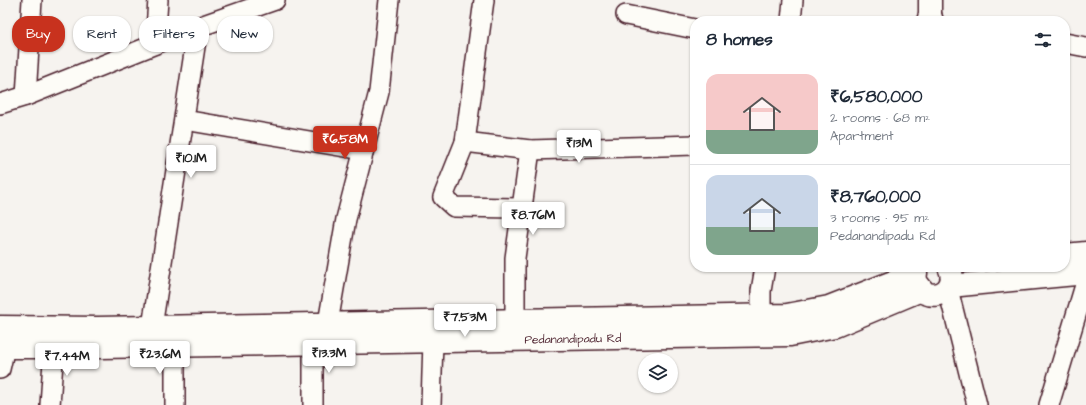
<!DOCTYPE html>
<meta charset="utf-8">
<style>
:root{--surface:#fff;--page:#f6f6f7;--text:#1f2937;--muted:#747a83;--line:#e0e1e3;--accent:#c8321e}
body{margin:0;font-family:"Architects Daughter",sans-serif;background:var(--page);color:var(--text);height:100vh;display:flex;flex-direction:column;font-size:15px;white-space:nowrap}
*{box-sizing:border-box;margin:0}
p{font-size:13px;color:var(--muted)}
.icon{flex:none;width:22px;height:22px;fill:none;stroke:currentColor;stroke-width:2;stroke-linecap:round;stroke-linejoin:round}
.map{position:relative;flex:1;overflow:hidden}
.drawer{position:absolute;left:690px;top:16px;width:380px;height:256px;display:flex;flex-direction:column;background:var(--surface);border-radius:16px;box-shadow:0 1px 3px #0004}
.drawer>*{flex:none}
.hud{position:absolute;left:12px;top:16px;width:380px;height:36px;display:flex;gap:8px}
.tools{position:absolute;left:638px;top:353px;display:grid;gap:8px}
.tools a{display:grid;place-items:center;width:40px;height:40px;border-radius:50%;background:var(--surface);box-shadow:0 1px 3px #0004;font-size:20px}
.price{position:absolute;translate:-50% -34px;padding:0 9px;border-radius:4px;background:#fff;color:#222;font-size:13px;line-height:26px;filter:drop-shadow(0 1px 2px #0008)}
.price::after{content:'';position:absolute;left:50%;top:24px;width:12px;height:9px;margin-left:-6px;background:inherit;clip-path:polygon(0 0,100% 0,50% 100%)}
.price.on{background:var(--accent);color:#fff}
ul{padding:0;list-style:none}
li{display:flex;align-items:center;gap:12px;height:100px;padding:0 16px}
li+li{border-top:1px solid var(--line)}
li span{display:grid;place-items:center;flex:none;width:112px;height:80px;border-radius:12px;color:#555}
li>.icon{margin-inline-start:auto}
span .icon{width:48px;height:48px;fill:#fffc;stroke-width:1}
li b{font-size:17px}
h2{display:flex;justify-content:space-between;align-items:center;height:48px;padding:0 16px;font-size:17px}
.chip{padding:0 14px;border-radius:16px;background:var(--surface);box-shadow:0 1px 3px #0004;font-size:14px;line-height:36px}
.chip.on{background:var(--accent);color:#fff}
.map>svg:first-child{display:block}
.lines{fill:none;stroke-linecap:round;stroke-linejoin:round}
.minor-casing{stroke:#4a1f2b;stroke-width:22}
.tertiary-casing{stroke:#4a1f2b;stroke-width:25}
.secondary-casing{stroke:#4a1f2b;stroke-width:25}
.primary-casing{stroke:#4a1f2b;stroke-width:25}
.minor{stroke:#fdfcf7;stroke-width:19}
.tertiary{stroke:#fdfcf7;stroke-width:22}
.secondary{stroke:#fdfcf7;stroke-width:22}
.primary{stroke:#fdfcf7;stroke-width:22}
.labels{text-anchor:middle;stroke-width:3;stroke-linejoin:round;paint-order:stroke}
.street-label{font-size:12px;fill:#4a1f2b;stroke:#fdfcf7}
</style>
<div class="map">
<svg width="1086" height="405" viewBox="0 0 1086 405">
<rect width="100%" height="100%" fill="#f6f3ef"/>
<filter id="ink" filterUnits="userSpaceOnUse"><feTurbulence type="fractalNoise" baseFrequency=".025" numOctaves="2"/><feDisplacementMap in="SourceGraphic" scale="8" xChannelSelector="R" yChannelSelector="G"/><feConvolveMatrix kernelMatrix="1 2 1 2 8 2 1 2 1" color-interpolation-filters="sRGB"/></filter>
<g filter="url(#ink)">
<g class="lines">
<defs>
<g id="minor">
<polyline points="484,0 465,142 443,197 454,207 521,208"/>
<polyline points="626,15 695,29"/>
<polyline points="791,21 793,0"/>
<polyline points="1065,43 1086,47"/>
<polyline points="155,44 158,0"/>
<polyline points="26,96 32,0"/>
<polyline points="0,104 26,96 198,27 275,0"/>
<polyline points="184,120 363,150"/>
<polyline points="465,142 530,150 695,145"/>
<polyline points="948,289 977,405"/>
<polyline points="761,315 761,291 765,267"/>
<polyline points="515,320 515,258 530,150"/>
<polyline points="328,323 346,219 379,92 389,0"/>
<polyline points="152,327 198,27"/>
<polyline points="175,346 175,405"/>
<polyline points="0,369 5,347"/>
<polyline points="50,405 54,347"/>
<polyline points="313,405 313,343"/>
<polyline points="431,405 433,341"/>
<polyline points="1049,405 1086,282"/>
</g>
<polyline id="tertiary" points="928,21 930,15 930,0"/>
<g id="secondary">
<polyline points="1065,255 1086,253"/>
<path d="M915,277L917,283L925,293C942,300 958,285 949,267"/>
<polyline points="950,286 1086,273"/>
<polyline points="0,327 98,328 787,315 829,307 916,273"/>
<path id="s1" d="M0,347H100L790,335L835,326L921,290"/>
</g>
<polyline id="primary" points="930,15 932,21"/>
</defs>
<use href="#minor" class="minor-casing"/>
<use href="#tertiary" class="tertiary-casing"/>
<use href="#secondary" class="secondary-casing"/>
<use href="#primary" class="primary-casing"/>
<use href="#minor" class="minor"/>
<use href="#tertiary" class="tertiary"/>
<use href="#secondary" class="secondary"/>
<use href="#primary" class="primary"/>
</g>
</g>
<g class="labels">
<g class="street-label">
<text dy="4" stroke="none"><textPath href="#s1" startOffset="573">Pedanandipadu Rd</textPath></text>
</g>
</g>
</svg>
<div class="tools">
<a><svg class="icon" aria-label="layers" viewBox="0 0 24 24"><path d="M12 4l9 5-9 5-9-5zM3 14l9 5 9-5"/></svg></a>
</div>
<b class="price on" style="left:345px;top:160px">₹6.58M</b>
<b class="price" style="left:579px;top:164px">₹13M</b>
<b class="price" style="left:191px;top:179px">₹10.1M</b>
<b class="price" style="left:533px;top:236px">₹8.76M</b>
<b class="price" style="left:465px;top:338px">₹7.53M</b>
<b class="price" style="left:329px;top:374px">₹13.3M</b>
<b class="price" style="left:160px;top:375px">₹23.6M</b>
<b class="price" style="left:67px;top:377px">₹7.44M</b>
<div class="hud">
<a class="chip on">Buy</a>
<a class="chip">Rent</a>
<a class="chip">Filters</a>
<a class="chip">New</a>
</div>
<section class="drawer">
<h2>8 homes<svg class="icon" aria-label="filters" viewBox="0 0 24 24"><path d="M4 7h16M4 17h16"/><circle cx="9" cy="7" r="2"/><circle cx="15" cy="17" r="2"/></svg></h2>
<ul>
<li><span style="background:linear-gradient(#f6c9c9 70%,#7fa58c 0)"><svg class="icon" aria-label="home" viewBox="0 0 24 24"><path d="M3 11l9-7 9 7M6 9v11h12V9"/></svg></span><div><b>₹6,580,000</b><p>2 rooms · 68 m²</p><p>Apartment</p></div></li>
<li><span style="background:linear-gradient(#c9d6e8 65%,#7fa58c 0)"><svg class="icon" aria-label="home" viewBox="0 0 24 24"><path d="M3 11l9-7 9 7M6 9v11h12V9"/></svg></span><div><b>₹8,760,000</b><p>3 rooms · 95 m²</p><p>Pedanandipadu Rd</p></div></li>
</ul>
</section>
</div>
